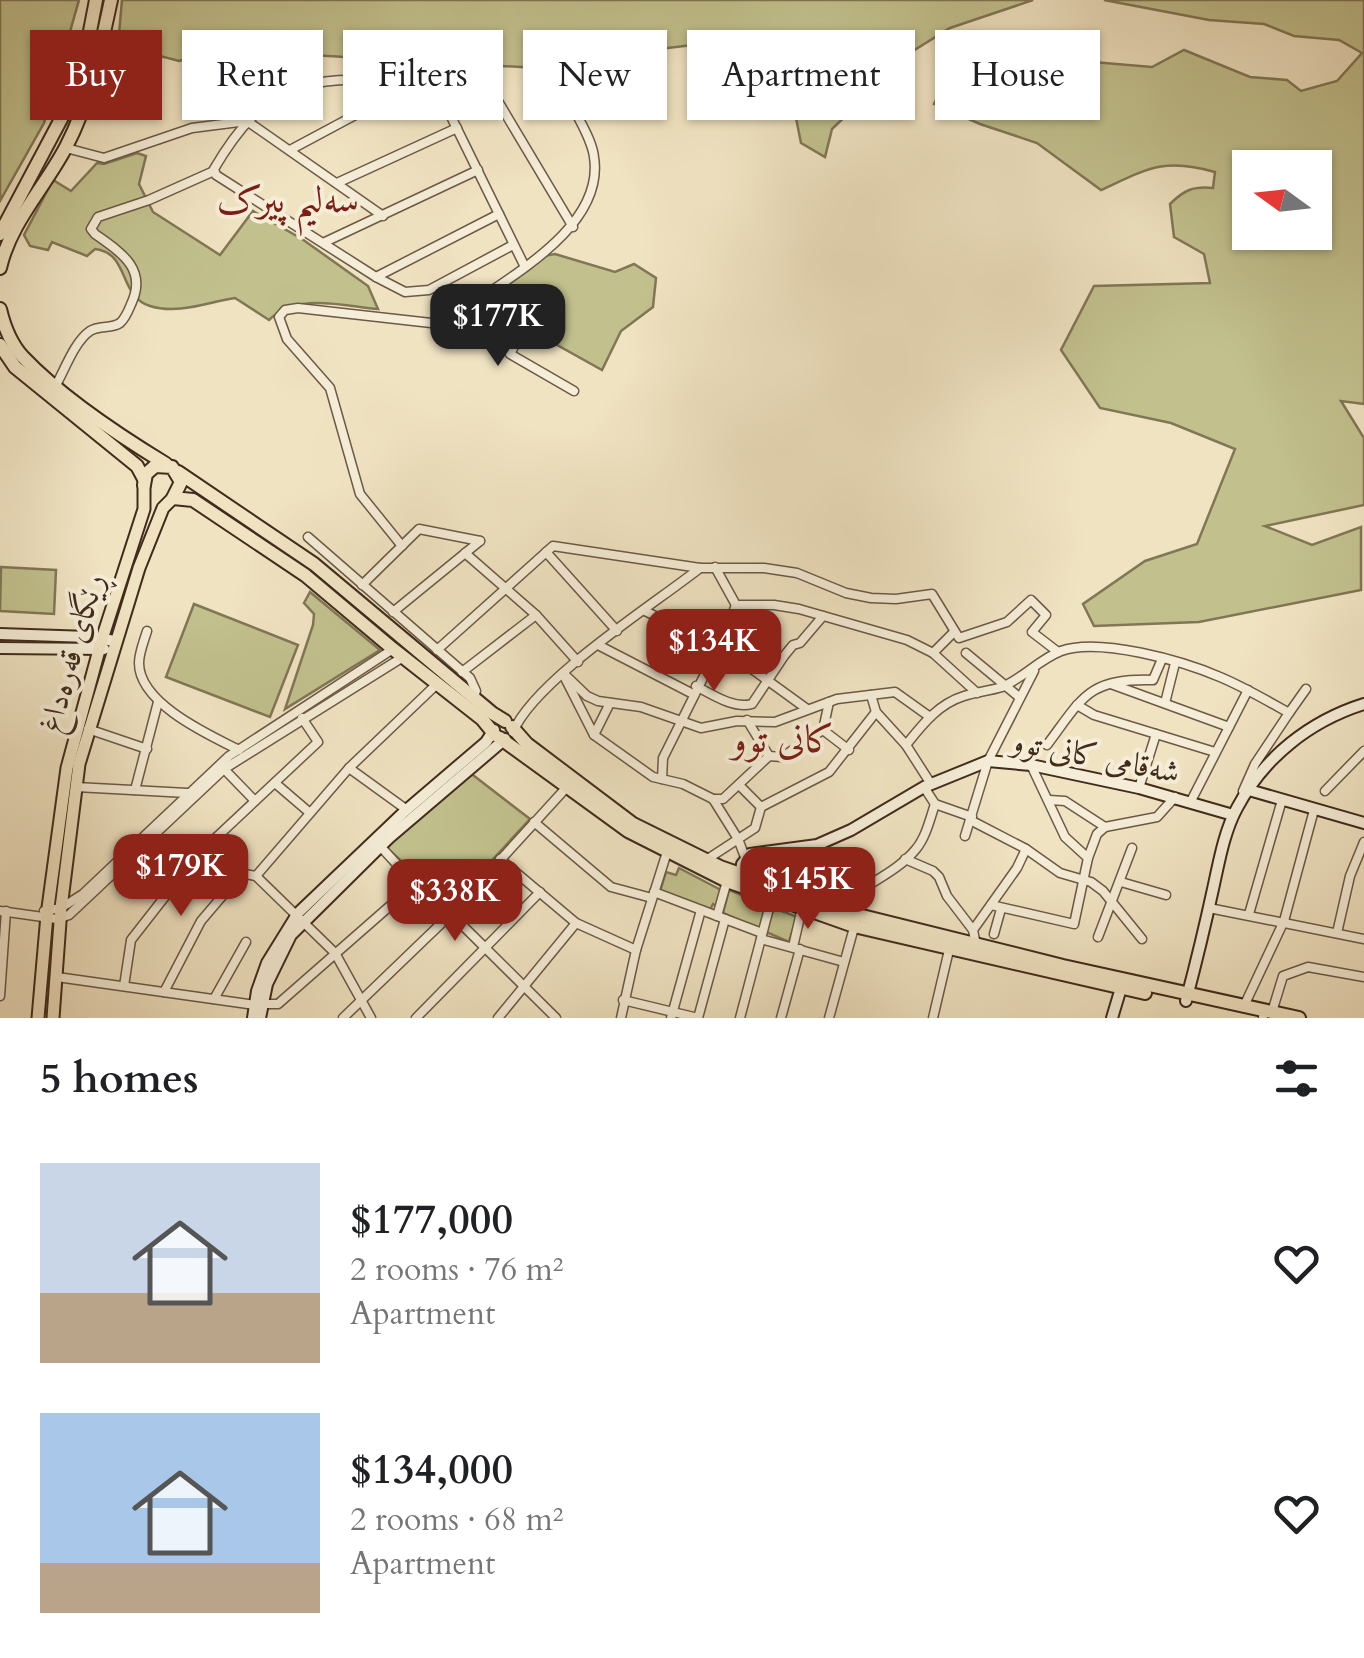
<!DOCTYPE html>
<meta charset="utf-8">
<style>
:root{--surface:#fff;--page:#f6f6f6;--text:#202124;--muted:#757577;--accent:#8f2418}
body{margin:0;font-family:Cardo,Amiri,serif;background:var(--page);color:var(--text);height:100vh;display:flex;flex-direction:column;font-size:38px;white-space:nowrap}
*{box-sizing:border-box;margin:0}
p{font-size:32px;color:var(--muted)}
.icon{flex:none;width:55px;height:55px;fill:none;stroke:currentColor;stroke-width:2;stroke-linecap:round;stroke-linejoin:round}
.map{position:relative;height:1018px;overflow:hidden}
.panel{display:flex;flex-direction:column;background:var(--surface);flex:1}
.panel>*{flex:none}
.banner{position:absolute;left:30px;top:30px;width:1305px;height:90px;display:flex;gap:20px}
.needle{width:65px;rotate:285deg}
.controls{position:absolute;left:1232px;top:150px;display:grid;gap:20px}
.controls a{display:grid;place-items:center;width:100px;height:100px;border-radius:0px;background:var(--surface);box-shadow:0 2px 8px #0004;font-size:50px}
.price{position:absolute;translate:-50% -85px;padding:0 22px;border-radius:20px;background:var(--accent);color:#fff;font-size:32px;line-height:65px;filter:drop-shadow(0 2px 5px #0008)}
.price::after{content:'';position:absolute;left:50%;top:60px;width:30px;height:22px;margin-left:-15px;background:inherit;clip-path:polygon(0 0,100% 0,50% 100%)}
.price.current{background:#222;color:#fff}
ul{padding:0;list-style:none}
li{display:flex;align-items:center;gap:30px;height:250px;padding:0 40px}
li span{display:grid;place-items:center;flex:none;width:280px;height:200px;border-radius:0px;color:#555}
li>.icon{margin-inline-start:auto}
span .icon{width:120px;height:120px;fill:#fffc;stroke-width:1}
li b{font-size:42px}
h2{display:flex;justify-content:space-between;align-items:center;height:120px;padding:0 40px;font-size:42px}
.chip{padding:0 35px;border-radius:0px;background:var(--surface);box-shadow:0 2px 8px #0004;font-size:35px;line-height:90px}
.chip.current{background:var(--accent);color:#fff}
.map>svg:first-child{display:block}
.green{fill:#c2c18e;stroke:#817655;stroke-width:2.5;fill-rule:evenodd}
.lines{fill:none;stroke-linecap:round;stroke-linejoin:round}
.street-casing{stroke:#6c5946;stroke-width:11}
.secondary-casing{stroke:#402b1c;stroke-width:14}
.primary-casing{stroke:#402b1c;stroke-width:15}
.highway-casing{stroke:#402b1c;stroke-width:16}
.street{stroke:#f5edd7;stroke-width:8}
.secondary{stroke:#f5edd7;stroke-width:10}
.primary{stroke:#f0e3c2;stroke-width:11}
.highway{stroke:#f0e3c2;stroke-width:12}
.labels{text-anchor:middle;stroke-width:8;stroke-linejoin:round;paint-order:stroke}
.street-label{font-size:32px;fill:#402b1c;stroke:#f5edd7}
.quarter-label{font-size:38px;fill:#7a1f14;stroke:#f5edd7}
</style>
<div class="map">
<svg width="1364" height="1018" viewBox="0 0 1364 1018">
<rect width="100%" height="100%" fill="#f0e3c2"/>
<filter id="stains"><feTurbulence type="fractalNoise" baseFrequency=".002" numOctaves="4"/><feColorMatrix values="0 0 0 0 .2 0 0 0 0 .09 0 0 0 0 .02 0 0 0 .5 -.17"/></filter>
<radialGradient id="worn" r=".72"><stop offset=".6" stop-color="#630" stop-opacity="0"/><stop offset="1" stop-color="#630" stop-opacity=".3"/></radialGradient>
<g class="green">
<polygon points="0,0 79,0 44,123 0,201"/>
<polygon points="122,0 1033,0 950,28 913,51 832,129 825,157 801,143 795,113 807,62 776,50 701,44 651,50 573,43 555,69 242,51 208,66 190,58 179,61 118,45"/>
<path d="M1104,0H1364V404L1341,401L1364,438V505L1265,526L1312,545L1361,527V590L1199,622L1094,626L1083,604L1145,561L1197,544L1235,449L1171,423L1100,408L1061,350L1094,286L1210,283L1204,254L1174,237L1170,204C1184,190 1193,186 1213,188L1215,172C1164,157 1147,169 1101,190L1037,143L980,124L934,104L958,58L998,54L1152,67L1184,50L1250,77L1287,80L1301,91L1337,81L1362,53L1339,40L1294,36L1264,24L1209,20ZM1250,168H1315V232H1250Z"/>
<path d="M137,153L146,156L139,184L153,212L220,255L253,211L302,239L368,286L378,309C343,306 297,292 269,320L235,298C208,302 178,315 150,306C118,296 130,253 95,249L87,256L52,242L48,250L30,246L24,235L53,180L71,191L97,163L104,164Z"/>
<polygon points="555,254 615,272 634,264 656,278 653,307 621,331 602,370 489,307 486,302 538,257"/>
<polygon points="1,567 56,570 54,614 0,611"/>
<polygon points="310,592 380,650 285,709 313,625 314,614 304,603"/>
<polygon points="194,604 298,645 270,717 166,677"/>
<polygon points="469,772 530,819 450,906 386,847"/>
<polygon points="679,868 721,890 716,906 713,904 710,910 660,891 666,872 676,875"/>
<polygon points="729,890 797,917 789,942 723,913"/>
</g>
<g class="lines">
<defs>
<g id="street">
<polyline points="480,71 573,227"/>
<polyline points="66,148 104,158 192,128 247,121 383,216"/>
<polyline points="290,150 417,82"/>
<polyline points="337,183 457,128"/>
<polyline points="325,242 478,170"/>
<path d="M513,245L429,290L405,292L376,277L216,175L214,169C274,66 322,80 428,80L436,86L524,265"/>
<polyline points="376,277 499,214"/>
<polyline points="471,304 476,313 518,339 510,354 574,391"/>
<path d="M56,385C65,369 75,341 90,331C99,325 112,329 120,323C126,318 129,309 132,302C147,268 120,252 95,234L91,229L98,217L149,200L214,171"/>
<polyline points="308,537 470,678 476,691 474,696"/>
<path d="M402,546L360,494L330,388L287,339L279,317L285,310L298,308L440,324L459,313C508,277 605,228 594,157C592,140 580,122 573,107"/>
<polyline points="546,552 617,631"/>
<polyline points="465,553 536,615 578,662"/>
<polyline points="715,567 736,605 774,605 799,609 907,640 933,653 977,693"/>
<polyline points="362,585 419,529 480,541"/>
<polyline points="645,611 727,651 807,709"/>
<polyline points="393,612 480,541"/>
<path d="M147,631C144,641 139,653 139,663C139,703 207,734 239,750"/>
<polyline points="598,645 693,694"/>
<polyline points="437,650 553,546 700,568 764,568 797,573 846,593 871,598 896,599 932,594 959,638 1007,622 1031,600 1046,615 1032,632 1058,652"/>
<polyline points="933,653 954,632"/>
<polyline points="966,653 1019,697"/>
<polyline points="462,672 536,615"/>
<polyline points="563,673 587,696 598,701 641,707 701,728 737,721 775,722 837,699 895,692 930,717"/>
<polyline points="565,678 594,735 653,777 683,784 713,799 738,839 745,857"/>
<polyline points="1111,684 1229,727"/>
<path d="M696,686C713,695 734,709 752,704L784,656L793,645L800,643L823,616"/>
<polyline points="871,695 876,712 906,745 931,784"/>
<polyline points="1165,703 1175,663"/>
<polyline points="1077,705 1094,715 1215,752"/>
<polyline points="747,720 769,756"/>
<polyline points="88,729 147,749"/>
<polyline points="823,730 849,750"/>
<path d="M513,732C535,680 653,605 700,568"/>
<polyline points="594,735 610,703"/>
<path d="M906,745C922,725 938,704 964,696C976,692 989,691 1002,687C1023,678 1040,659 1061,651C1099,637 1183,661 1220,677C1244,687 1266,700 1289,713L1306,689"/>
<path d="M1047,745C1083,697 1088,678 1153,680L1162,659"/>
<polyline points="1031,765 1065,837 1088,858"/>
<polyline points="349,768 407,810"/>
<polyline points="224,769 255,801"/>
<polyline points="662,779 663,758 726,632 736,605"/>
<polyline points="275,783 310,813"/>
<polyline points="739,785 761,807"/>
<polyline points="76,787 187,793"/>
<polyline points="924,787 935,804 972,817"/>
<polyline points="1139,788 1156,734"/>
<polyline points="135,790 158,702"/>
<polyline points="1243,791 1255,764 1289,713"/>
<polyline points="1325,791 1364,751"/>
<polyline points="713,799 723,799 769,756 782,757 823,730 829,702"/>
<polyline points="1049,800 1065,801 1105,827"/>
<polyline points="1191,801 1248,690"/>
<polyline points="972,821 1026,849 1060,873 1091,882 1103,891 1142,939"/>
<polyline points="534,822 611,887 652,898"/>
<polyline points="965,836 988,761 1034,671"/>
<polyline points="147,837 189,863 256,876 335,953 371,1018"/>
<polyline points="817,845 826,865 852,894"/>
<polyline points="380,846 415,884 451,914 556,1018"/>
<polyline points="500,859 576,923 636,950"/>
<polyline points="905,859 933,871 939,877 947,896 973,930 976,945"/>
<polyline points="706,860 755,828 761,807 829,772 876,712"/>
<polyline points="189,863 318,742 302,718"/>
<polyline points="256,876 349,768 438,683"/>
<polyline points="1121,882 1166,895"/>
<polyline points="654,892 762,933"/>
<polyline points="991,905 1074,924 1088,858 1097,834 1105,827 1157,817 1175,797"/>
<path d="M838,908C861,885 896,874 916,849C926,837 930,819 935,804"/>
<polyline points="1209,908 1364,939"/>
<polyline points="0,911 57,919 69,915 224,769 403,657"/>
<polyline points="44,911 61,908 83,894 229,756 393,649"/>
<polyline points="1249,914 1282,800"/>
<polyline points="717,916 727,881"/>
<polyline points="973,930 1017,868 1026,849"/>
<polyline points="1337,933 1350,876 1364,842"/>
<polyline points="994,934 1001,909"/>
<polyline points="1098,937 1132,848"/>
<polyline points="761,939 844,962"/>
<polyline points="793,947 802,908"/>
<polyline points="57,977 255,1005"/>
<polyline points="124,986 131,940 174,885"/>
<polyline points="164,992 201,921 242,873"/>
<polyline points="0,996 6,911"/>
<polyline points="214,999 246,942"/>
<polyline points="623,1000 698,1018 725,919"/>
<polyline points="263,1004 278,1004 415,884"/>
<polyline points="1244,1006 1284,921 1314,810"/>
<polyline points="1272,1012 1283,976 1308,967 1364,977"/>
<polyline points="343,1018 451,914 566,788"/>
<polyline points="416,1018 540,892"/>
<polyline points="498,1018 576,923"/>
<polyline points="621,1018 636,950 667,852"/>
<polyline points="671,1018 701,910"/>
<polyline points="740,1018 772,897"/>
<polyline points="781,1018 800,949"/>
<polyline points="829,1018 855,924"/>
<polyline points="933,1018 949,950"/>
<polyline points="1263,1018 1263,1017"/>
</g>
<g id="secondary">
<polyline points="0,634 89,637 115,641"/>
<polyline points="0,648 104,649"/>
<polyline points="1249,790 1364,823"/>
<polyline points="741,874 742,864 750,854 817,845 851,830 924,787 988,761 1031,765 1139,788 1233,815"/>
<path d="M1186,1001C1196,963 1205,926 1213,889C1219,862 1224,832 1237,808C1264,757 1310,721 1364,704"/>
<polyline points="253,1018 257,991 267,963 298,913 404,812 486,742 494,730"/>
<polyline points="260,1018 267,984 291,935 389,838 505,739"/>
<polyline points="1112,1018 1121,988"/>
</g>
<g id="primary">
<polyline points="38,1018 47,915 67,768 102,639 144,509 144,485"/>
<polyline points="53,1018 61,908 79,764 139,568 163,508 173,498"/>
</g>
<g id="highway">
<polyline points="0,234 69,104 85,57 96,0"/>
<path d="M0,268C10,223 45,187 66,147C90,101 100,51 111,0"/>
<path d="M0,309C4,326 11,344 23,357C60,396 120,436 166,464"/>
<polyline points="0,345 15,367 137,466 144,479"/>
<polyline points="178,472 314,564 492,713 505,721"/>
<polyline points="144,485 146,474 155,466 172,467 181,482 173,498 193,500 305,575 393,649 482,719 495,735"/>
<polyline points="512,727 527,744 633,824 720,867 858,915 1063,966 1299,1018"/>
<polyline points="500,738 628,831 727,881 854,926 1145,993"/>
</g>
</defs>
<use href="#street" class="street-casing"/>
<use href="#secondary" class="secondary-casing"/>
<use href="#primary" class="primary-casing"/>
<use href="#highway" class="highway-casing"/>
<use href="#street" class="street"/>
<use href="#secondary" class="secondary"/>
<use href="#primary" class="primary"/>
<use href="#highway" class="highway"/>
</g>
<g class="labels">
<g class="street-label">
<text transform="translate(71 653) rotate(-74)" y="11">ڕێگای قەرەداغ</text>
<text transform="translate(1096 756) rotate(11)" y="11">شەقامی کانی توو</text>
</g>
<g class="quarter-label">
<text x="288" y="212">سەلیم پیرک</text>
<text x="783" y="752">کانی توو</text>
</g>
</g>
<rect width="100%" height="100%" filter="url(#stains)"/>
<rect width="100%" height="100%" fill="url(#worn)"/>
</svg>
<div class="controls">
<a><svg class="needle" viewBox="-14 -14 28 28"><path d="M0-13l5 13h-10z" fill="#e53935"/><path d="M0 13l5-13h-10z" fill="#757577"/></svg></a>
</div>
<b class="price current" style="left:498px;top:369px">$177K</b>
<b class="price" style="left:714px;top:694px">$134K</b>
<b class="price" style="left:181px;top:919px">$179K</b>
<b class="price" style="left:808px;top:932px">$145K</b>
<b class="price" style="left:455px;top:944px">$338K</b>
<div class="banner">
<a class="chip current">Buy</a>
<a class="chip">Rent</a>
<a class="chip">Filters</a>
<a class="chip">New</a>
<a class="chip">Apartment</a>
<a class="chip">House</a>
</div>
</div>
<section class="panel">
<h2>5 homes<svg class="icon" aria-label="filters" viewBox="0 0 24 24"><path d="M4 7h16M4 17h16"/><circle cx="9" cy="7" r="2"/><circle cx="15" cy="17" r="2"/></svg></h2>
<ul>
<li><span style="background:linear-gradient(#c9d6e8 65%,#b9a48a 0)"><svg class="icon" aria-label="home" viewBox="0 0 24 24"><path d="M3 11l9-7 9 7M6 9v11h12V9"/></svg></span><div><b>$177,000</b><p>2 rooms · 76 m²</p><p>Apartment</p></div><svg class="icon" aria-label="heart" viewBox="0 0 24 24"><path d="M12 20l-8-8c-3-5 5-10 8-4 3-6 11-1 8 4z"/></svg></li>
<li><span style="background:linear-gradient(#a9c7e8 75%,#b9a48a 0)"><svg class="icon" aria-label="home" viewBox="0 0 24 24"><path d="M3 11l9-7 9 7M6 9v11h12V9"/></svg></span><div><b>$134,000</b><p>2 rooms · 68 m²</p><p>Apartment</p></div><svg class="icon" aria-label="heart" viewBox="0 0 24 24"><path d="M12 20l-8-8c-3-5 5-10 8-4 3-6 11-1 8 4z"/></svg></li>
</ul>
</section>
